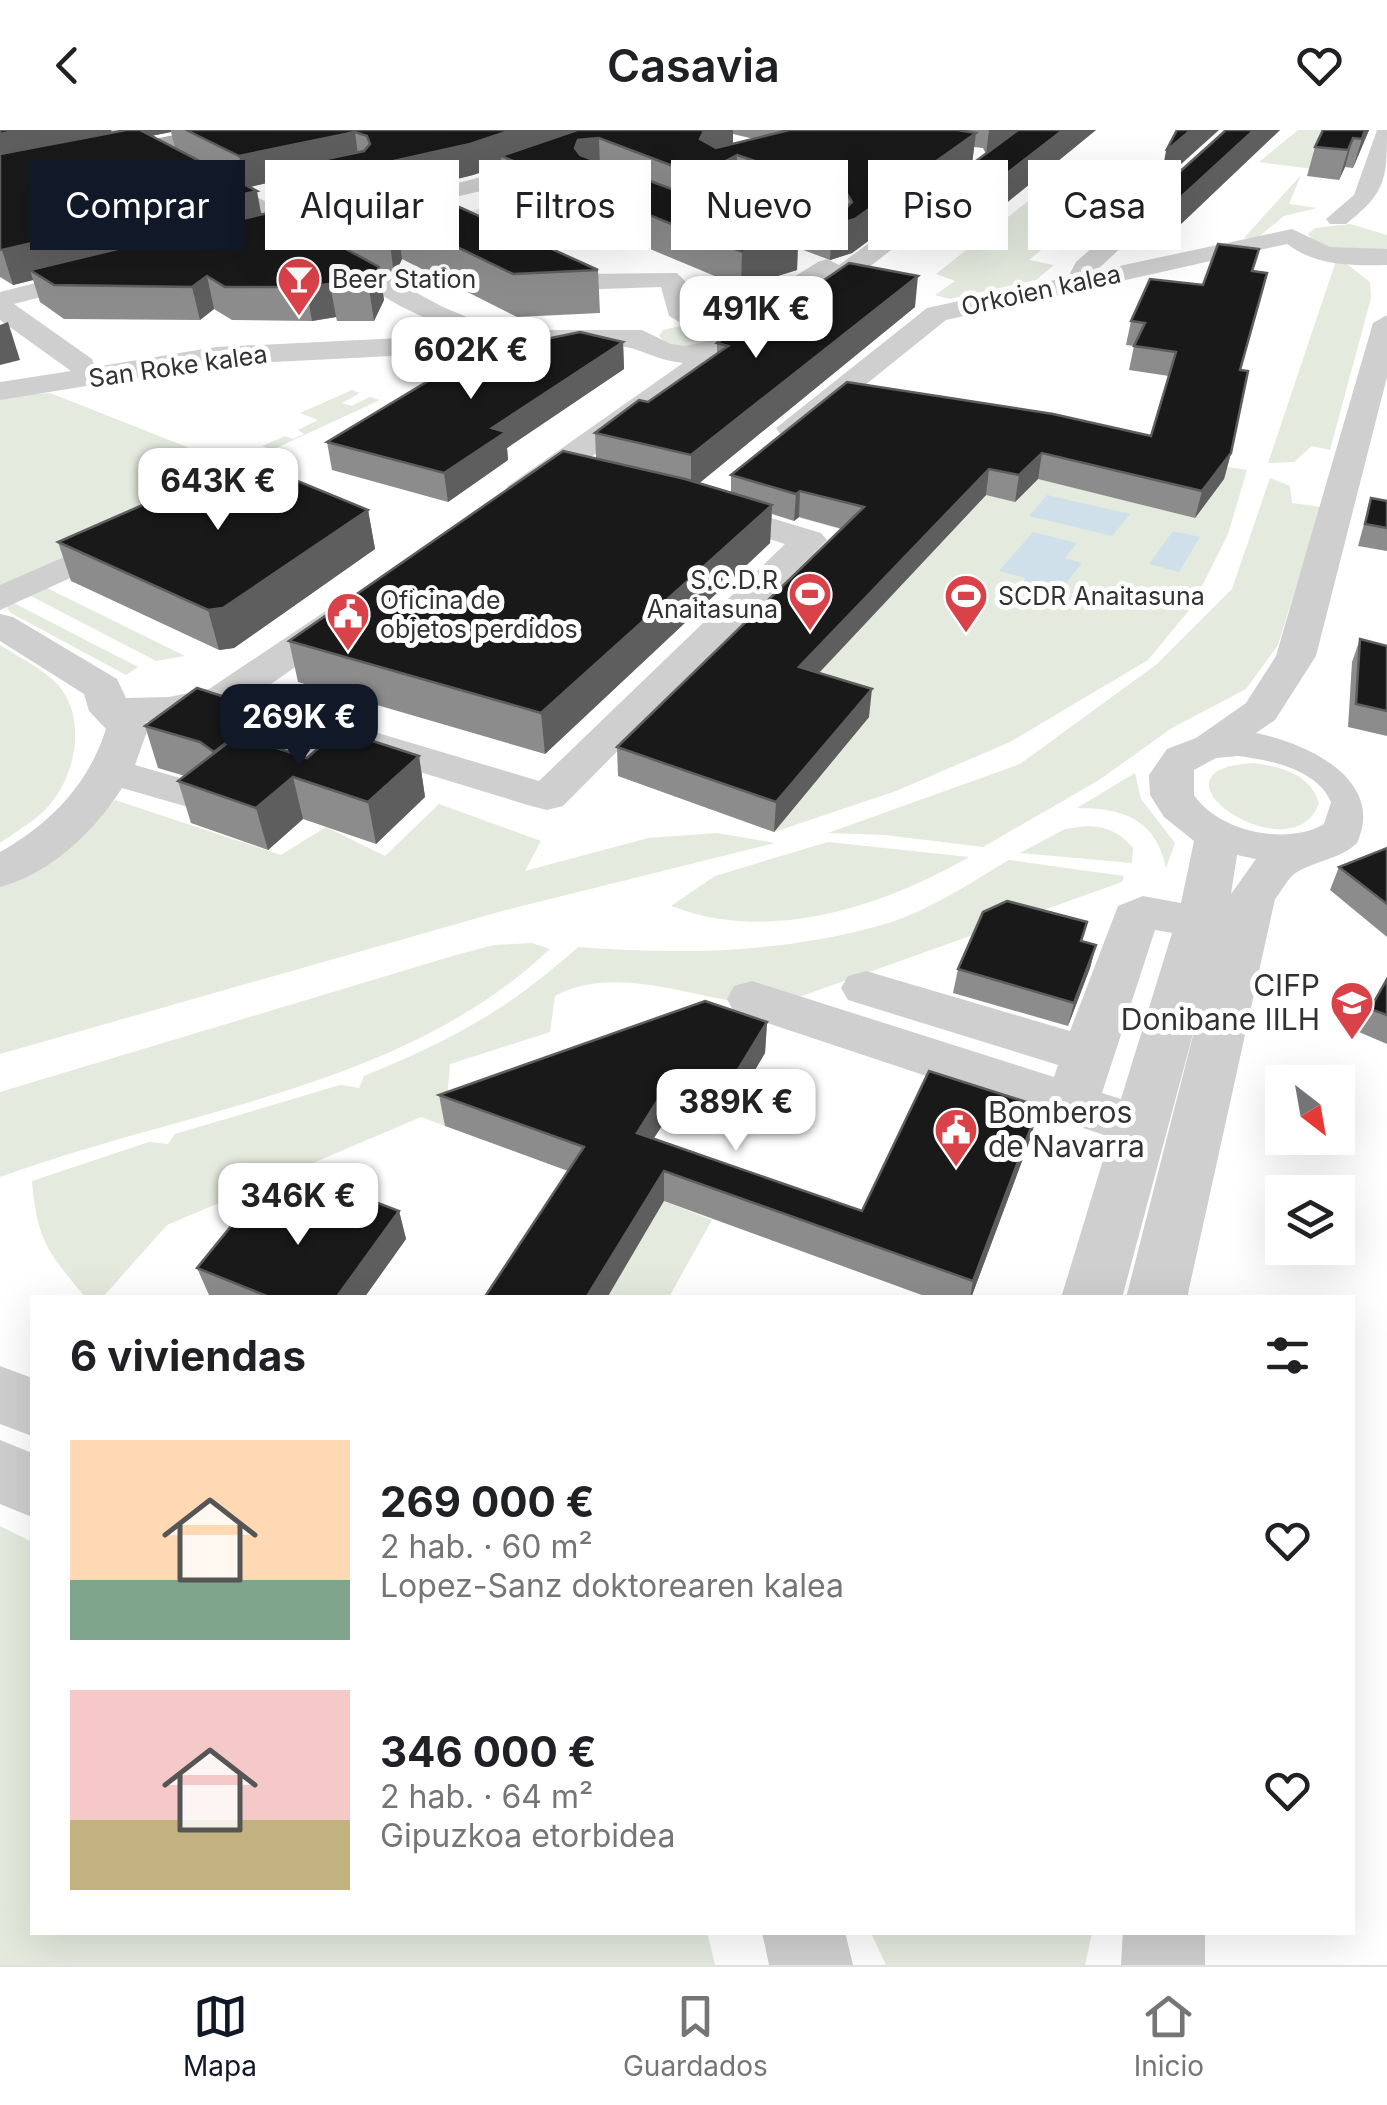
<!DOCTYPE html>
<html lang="es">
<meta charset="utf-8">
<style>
:root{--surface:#fff;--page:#f6f6f6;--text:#202124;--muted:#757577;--line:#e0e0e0;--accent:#111827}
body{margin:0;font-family:Inter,sans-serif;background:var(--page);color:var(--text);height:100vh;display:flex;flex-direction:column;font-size:38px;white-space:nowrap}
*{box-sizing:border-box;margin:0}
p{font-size:32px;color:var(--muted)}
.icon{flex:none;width:55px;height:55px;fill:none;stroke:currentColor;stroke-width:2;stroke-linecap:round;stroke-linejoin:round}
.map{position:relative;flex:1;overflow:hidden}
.panel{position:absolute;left:30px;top:1165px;width:1325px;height:640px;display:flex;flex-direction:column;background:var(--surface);border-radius:0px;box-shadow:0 10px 40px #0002}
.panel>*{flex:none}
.top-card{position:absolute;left:30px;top:30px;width:1328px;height:90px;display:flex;gap:20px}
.needle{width:65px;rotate:149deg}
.tools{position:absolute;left:1265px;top:935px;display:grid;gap:20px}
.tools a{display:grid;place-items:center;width:90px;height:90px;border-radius:0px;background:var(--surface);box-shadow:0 10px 40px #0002;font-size:50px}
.price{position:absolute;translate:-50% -85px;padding:0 22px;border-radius:20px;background:#fff;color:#222;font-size:32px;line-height:65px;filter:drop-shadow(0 2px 5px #0008)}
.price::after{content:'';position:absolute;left:50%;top:60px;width:30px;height:22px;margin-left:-15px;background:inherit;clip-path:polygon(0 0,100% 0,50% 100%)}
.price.on{background:var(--accent);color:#fff}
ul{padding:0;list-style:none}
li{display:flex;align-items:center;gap:30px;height:250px;padding:0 40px}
li span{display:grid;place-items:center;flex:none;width:280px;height:200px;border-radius:0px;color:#555}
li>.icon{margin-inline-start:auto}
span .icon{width:120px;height:120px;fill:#fffc;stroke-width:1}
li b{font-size:42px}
h2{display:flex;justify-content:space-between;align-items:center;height:120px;padding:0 40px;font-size:42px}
.chip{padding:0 35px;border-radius:0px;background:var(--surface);box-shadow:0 10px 40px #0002;font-size:35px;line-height:90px}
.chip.on{background:var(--accent);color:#fff}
header{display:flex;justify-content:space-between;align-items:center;height:130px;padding:0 40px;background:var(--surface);font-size:45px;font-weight:600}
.menu{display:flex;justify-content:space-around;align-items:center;height:140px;border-top:2px solid var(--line);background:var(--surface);font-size:28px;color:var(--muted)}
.menu a{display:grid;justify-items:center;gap:5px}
.menu .on{color:var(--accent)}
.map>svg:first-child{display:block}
.green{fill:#e4eade}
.water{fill:#cfe0eb}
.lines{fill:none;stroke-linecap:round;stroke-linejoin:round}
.minor{fill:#cfcfcf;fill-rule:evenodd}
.major{fill:#aaa;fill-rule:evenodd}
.wall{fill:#8c8c8c;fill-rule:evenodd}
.shaded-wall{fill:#5e5e5e}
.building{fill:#191919;stroke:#5e5e5e;stroke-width:2.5;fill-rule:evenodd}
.labels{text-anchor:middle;stroke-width:10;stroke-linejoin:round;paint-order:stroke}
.far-poi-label{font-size:25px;fill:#323232;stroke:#fff;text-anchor:start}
.far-street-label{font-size:25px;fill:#323232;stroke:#fff}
.poi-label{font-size:30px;fill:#323232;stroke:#fff;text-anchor:end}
</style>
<header><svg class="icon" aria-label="back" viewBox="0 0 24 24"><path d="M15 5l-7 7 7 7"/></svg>Casavia<svg class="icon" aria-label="heart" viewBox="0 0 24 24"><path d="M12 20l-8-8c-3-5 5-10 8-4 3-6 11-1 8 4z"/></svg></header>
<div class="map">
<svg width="1387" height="1835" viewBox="0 0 1387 1835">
<rect width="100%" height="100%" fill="#fff"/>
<g class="green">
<polygon points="1298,0 1335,0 1313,21 1320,40 1259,32"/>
<polygon points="1301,45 1289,74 1317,78 1284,86 1256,109 1244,108"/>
<polygon points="1047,56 1107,66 1029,130 1054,135 1036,150 949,169 935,165 955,151 936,144"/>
<polygon points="506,72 554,93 518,103 471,81"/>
<path d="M1350,94L1387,105V120C1363,119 1323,126 1308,104L1315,98Z"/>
<polygon points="1336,131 1348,135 1370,152 1371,168 1330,320 1312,316 1294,332 1268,333"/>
<path d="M689,194L714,197L723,206C706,220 674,223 659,206L663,200Z"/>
<polygon points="352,260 360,263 342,273 351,276 370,267 380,270 272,320 262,316 285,306 293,309 304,304 298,300 318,290 300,283"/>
<polygon points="50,263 248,341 0,459 0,266"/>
<polygon points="847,277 1247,340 1228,404 1191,478 1148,530 1010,612 896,661 774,702 618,646 861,405 742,372"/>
<polygon points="1270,348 1290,356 1292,373 1321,377 1278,515 1246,559 1172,598 1099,650 983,717 885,705 828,703 1020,634 1157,534 1232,459"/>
<polygon points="45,457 185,526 156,531 25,463"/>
<polygon points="10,471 138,537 126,545 11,483 7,478"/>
<path d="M0,515C17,526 37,536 52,549C90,582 77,649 44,681C31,693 14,703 0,713Z"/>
<path d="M1254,633C1281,637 1310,644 1319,673C1293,748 1132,639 1254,633Z"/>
<path d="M1135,643L1141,669L1175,713L1166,738C1156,689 1123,678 1077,678Z"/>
<polygon points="115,670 281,725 326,697 385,726 439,674 541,711 525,741 648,708 717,703 775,713 502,781 0,924 0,754 88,697"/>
<path d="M1087,696C1108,697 1119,702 1133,718L1132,733L1020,723L1065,699Z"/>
<path d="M828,712L969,727C882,777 769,814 671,776L715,746Z"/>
<path d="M1009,730L1124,746L1122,752L785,872C770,872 753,874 738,872C681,863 609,836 555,866L550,902L450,934L445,996L421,987L167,1095L103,1167H85C48,1122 37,1111 32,1051L149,1012L168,1014L175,1004L340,955L359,958L364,946C450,911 508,880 578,817C680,825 786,823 885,794C929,781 970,753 1009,730Z"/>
<path d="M532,813L550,819C402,959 184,979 0,1047V962L456,825L494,815Z"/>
<polygon points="664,1071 712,1090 669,1167 607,1168"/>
<polygon points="0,1396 32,1412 32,1802 707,1802 715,1835 0,1835"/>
<polygon points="1092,1803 1085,1835 886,1835 871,1803"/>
</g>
<g class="water">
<polygon points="1047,365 1130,384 1112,406 1029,386"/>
<polygon points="1173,401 1200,407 1179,442 1149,434"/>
<polygon points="1033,402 1077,413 1065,428 1082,433 1063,457 1045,452 1036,463 1019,458 1026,448 999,441"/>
</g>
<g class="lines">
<g class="minor">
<polygon points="98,0 124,0 308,93 296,100 271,94"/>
<polygon points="615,0 645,0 642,4 489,59 364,89 352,82 356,77 474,49"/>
<polygon points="1024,0 1047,0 812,181 792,181 791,172 707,195 695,189 683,194 669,186 661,157 573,160 521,140 517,135 530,127 576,144 677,143 686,152 696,183 768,163 818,132 827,129 839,135"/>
<path d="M1225,0H1247L1096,141L1292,99L1330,117L1387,119V135C1353,136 1316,136 1287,114L946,190L803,305H781L776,298L927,178L1068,147L1076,132Z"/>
<path d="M1377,0H1387C1387,49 1386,63 1346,94H1330L1326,89L1354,65Z"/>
<path d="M320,111L443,177L488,196L520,200H642L671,214L685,216L731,206L741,209L745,215L532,370H508L503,363L508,356L683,233C652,230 639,215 607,215L216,235L0,270V252L71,241L0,190V162L106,135L115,138L119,143L115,148L14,174L92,229L95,237L216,217L461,205L400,176L311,124L307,119L311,114Z"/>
<path d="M1387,185V247L1316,526L1275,590L1256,603C1301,612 1387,647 1357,713C1341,729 1313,731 1294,744C1287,750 1281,762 1275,769L1187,1168H1126L1200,878L1122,1168H1061L1110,1007L734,882L727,869L734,856L752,851L1054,947L1058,935L848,870L841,858L848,846L866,841L1070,901L1118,776L1143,766L1181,773L1194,711L1164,687L1150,665L1149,645L1167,619L1196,608L1246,573L1276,526L1373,193ZM1238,626C1270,630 1317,639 1331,672L1324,694C1287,716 1219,702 1194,665V640L1216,628ZM1237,725L1256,729L1231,764ZM1155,800L1172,803L1121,969L1102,963Z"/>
<path d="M702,367L821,403L827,410L563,676L547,680L531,676L220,581L146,592L149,596L135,635L211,657L217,666L211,675L195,679L122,658C95,701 50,744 0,757V722C51,693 88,655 106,599L89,581L84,564L0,511V484L13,487L117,549L126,568L169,567L209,559L336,474L349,471L362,474L368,482L362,490L254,566L539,651L785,414L690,384L685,377L690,370Z"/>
<polygon points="133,397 145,400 150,407 145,414 0,480 0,455"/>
<polygon points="0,1236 32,1248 32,1306 0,1294"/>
<polygon points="0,1310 32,1323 32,1387 0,1374"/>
<polygon points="762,1802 845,1802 853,1835 769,1835"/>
<polygon points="1123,1802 1205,1802 1205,1835 1121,1835"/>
</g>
<polygon class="major" points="198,0 241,0 230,7 0,55 0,41"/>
</g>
<g class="wall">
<path d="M0,0H111L112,3L126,0H1096L993,84L988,83L966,100L961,90L923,101L926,68L986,24L983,18L974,17L972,34L852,123L830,130L798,118L797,140L741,157L504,58L502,35L473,45L418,59L598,140L600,183L517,187L402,129L394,146L379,138L384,170L374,191H337L336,187L312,191L232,190L214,179L200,190L64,189L40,172L33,150L13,155L0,147ZM171,2L175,18L151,6ZM733,4L754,9L733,14ZM271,52L275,73L310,84L313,83L316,103L262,84L250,57Z"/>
<polygon points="1226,0 1280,0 1161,113 1136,108 1143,75"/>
<polygon points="1323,0 1369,0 1353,38 1345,37 1339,50 1307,46 1315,17"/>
<polygon points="1253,141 1231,323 1224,349 1195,388 1038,349 1015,372 986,365 819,543 869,587 774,702 618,646 617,617 842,399 799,387 794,391 772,384 770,413 545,624 298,552 289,511 596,328 595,303 648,272 717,224 717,213 915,177 699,353 731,363 731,345 1151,306 1169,246 1129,240 1134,216 1126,215 1131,191 1203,155"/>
<polygon points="623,212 624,239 507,318 508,330 448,372 332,340 327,312"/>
<polygon points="1371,368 1387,371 1387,421 1358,416"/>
<polygon points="368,380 375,419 234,518 219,520 71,451 58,412"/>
<polygon points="1360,509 1387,516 1387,606 1348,597 1352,532"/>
<polygon points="268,581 277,618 307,628 419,626 425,667 376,714 303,689 268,720 191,693 178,651 185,646 158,638 145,596"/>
<polygon points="1387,718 1387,807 1330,760 1339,737"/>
<polygon points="1083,811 1096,815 1090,838 1068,896 953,863 958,839"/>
<polygon points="1387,849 1387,914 1359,902"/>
<polygon points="767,892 765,923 721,997 672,980 654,1008 862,1081 1039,976 1031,1007 971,1168 930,1168 664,1071 568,1041 445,996 439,965"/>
<polygon points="399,1081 406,1109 364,1168 214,1168 209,1165 197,1138 331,1091"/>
</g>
<g class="shaded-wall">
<polygon points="21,0 111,0 115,13 0,37 0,4"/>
<polygon points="144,0 171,0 171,2 146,7"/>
<polygon points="512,0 604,0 501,26 502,35 473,45 336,78 310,64 313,83 310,84 304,51"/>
<polygon points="708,0 733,0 733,24 704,32 700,9 704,1"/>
<polygon points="989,0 1018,0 986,24"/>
<polygon points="1063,0 1096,0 993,84 997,51"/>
<polygon points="1191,0 1219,0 1160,53 1166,21"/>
<polygon points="1254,0 1280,0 1161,113 1168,79"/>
<polygon points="1365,0 1369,0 1353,38 1362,9"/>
<polygon points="355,2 359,33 269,41 271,52 246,58 239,26"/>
<polygon points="976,3 972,34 852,123 830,130 832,96"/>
<polygon points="599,8 600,40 580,41 575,18 578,10"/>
<polygon points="1353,8 1345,37 1339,50 1348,20"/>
<polygon points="737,25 736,56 720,34"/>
<polygon points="992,50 988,83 966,100 970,66"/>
<polygon points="965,57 961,90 923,101 926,68"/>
<polygon points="257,61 263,94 30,140 33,150 13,155 2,120"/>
<polygon points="397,88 402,129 394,146 389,105"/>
<polygon points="798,106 797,140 741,157 742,122"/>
<polygon points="379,137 384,170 374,191 369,158"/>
<polygon points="207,146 214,179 200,190 192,157"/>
<polygon points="918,146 915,177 691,360 691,325"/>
<polygon points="330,154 336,187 312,191 306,157"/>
<polygon points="8,192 20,230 0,235 0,195"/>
<polygon points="623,212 624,239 507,318 508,330 448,372 444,343 492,298"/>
<polygon points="1042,323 1038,349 1015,372 1019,345"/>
<polygon points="1231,323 1224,349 1195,388 1202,361"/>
<polygon points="989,339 986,365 798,565 799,537"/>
<polygon points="800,361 799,387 794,391 796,364"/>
<polygon points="772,375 770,413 545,624 541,583"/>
<polygon points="368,380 375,419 234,518 219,520 208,480"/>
<polygon points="872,559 869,587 774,702 776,672"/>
<polygon points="268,581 278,622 214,622"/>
<polygon points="419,626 425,667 376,714 368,672"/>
<polygon points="293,647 303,689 268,720 256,678"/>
<polygon points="1096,815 1090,838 1068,896 1074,873"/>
<polygon points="767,892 765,923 721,997 722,966"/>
<polygon points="671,949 672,980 638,1033 637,1003"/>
<polygon points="1039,976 1031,1007 971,1168 970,1168 973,1151"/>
<polygon points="664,1041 664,1071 607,1168 586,1168"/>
<polygon points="399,1081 406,1109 364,1168 336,1168"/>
</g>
<g class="building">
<polygon points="0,0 21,0 0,4"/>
<polygon points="126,0 140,0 257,61 2,120 0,119 0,24"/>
<polygon points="186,0 512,0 470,14 304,51 269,41 364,21 370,14 367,6 355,2 239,26"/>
<path d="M577,0H708L704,1L700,9L716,18L789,0H958L976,3L855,89L832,96L599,8L578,10L575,18L580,25L798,106L742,122L501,26ZM737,25L846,62L852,72L845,79H826L726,43L720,34Z"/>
<polygon points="1018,0 1063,0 997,51 992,50 970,66 965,57 926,68"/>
<polygon points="1177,0 1191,0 1166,21"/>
<polygon points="1226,0 1254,0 1168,79 1143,75"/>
<polygon points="1323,0 1365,0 1362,9 1353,8 1348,20 1315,17"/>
<polygon points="391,46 598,140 513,144 397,88 389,105 310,64"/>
<polygon points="276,81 379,137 369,158 331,158 330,154 306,157 225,157 207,146 192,157 54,155 30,140"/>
<polygon points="1218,114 1259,119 1252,141 1267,143 1240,240 1248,241 1231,323 1202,361 1042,323 1019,345 989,339 799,537 872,559 776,672 617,617 864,377 800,361 796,364 731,345 847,252 1053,284 1151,306 1176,222 1134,216 1145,193 1131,191 1150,149 1203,155"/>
<polygon points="849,133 918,146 691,325 595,303 639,270 648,272 728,216 717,213 774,175 789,174"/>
<polygon points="580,202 623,212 492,298 506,302 444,343 327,312 473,224"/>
<polygon points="563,321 685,349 772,375 541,583 289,511"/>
<polygon points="239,327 368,380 223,478 208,480 58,412 225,339"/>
<polygon points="1371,368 1387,371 1387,398 1365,394"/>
<polygon points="1360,509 1387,516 1387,581 1356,574"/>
<polygon points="197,558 268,581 214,622 200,612 145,596"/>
<polygon points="339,600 419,626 368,672 293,647 256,678 178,651 238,605 307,628"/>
<polygon points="1387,718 1387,774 1339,737"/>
<polygon points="1007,771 1087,792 1081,811 1096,815 1074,873 958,839 983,782"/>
<polygon points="1387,849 1387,885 1370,879"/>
<polygon points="705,871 767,892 722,966 671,949 637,1003 862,1081 929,941 1039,976 973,1151 664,1041 586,1168 484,1168 584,1017 439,965"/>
<polygon points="258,1063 331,1091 352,1063 399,1081 336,1168 272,1168 197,1138"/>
</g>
<defs>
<symbol id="bar-pin" viewBox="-11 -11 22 30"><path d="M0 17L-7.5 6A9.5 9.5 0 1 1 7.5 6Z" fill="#da424a" stroke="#fff"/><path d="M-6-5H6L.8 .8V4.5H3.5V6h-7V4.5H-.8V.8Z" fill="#fff"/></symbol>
<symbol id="stadium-pin" viewBox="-11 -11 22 30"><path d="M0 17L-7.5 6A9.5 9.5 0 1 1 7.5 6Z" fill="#da424a" stroke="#fff"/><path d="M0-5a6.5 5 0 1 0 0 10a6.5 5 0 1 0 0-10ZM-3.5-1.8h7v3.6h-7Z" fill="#fff"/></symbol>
<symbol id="civic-pin" viewBox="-11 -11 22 30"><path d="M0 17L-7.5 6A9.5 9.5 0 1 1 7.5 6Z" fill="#da424a" stroke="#fff"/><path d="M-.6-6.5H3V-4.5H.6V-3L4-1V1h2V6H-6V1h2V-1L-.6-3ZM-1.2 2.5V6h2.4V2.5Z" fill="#fff"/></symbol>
<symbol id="university-pin" viewBox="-11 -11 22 30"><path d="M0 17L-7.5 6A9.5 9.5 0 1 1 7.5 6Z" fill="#da424a" stroke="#fff"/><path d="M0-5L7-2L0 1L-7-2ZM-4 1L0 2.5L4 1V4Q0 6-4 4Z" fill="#fff"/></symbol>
</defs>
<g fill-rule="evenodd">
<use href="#bar-pin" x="274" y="124" width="50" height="68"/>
<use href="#stadium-pin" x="785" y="439" width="50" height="68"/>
<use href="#stadium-pin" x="941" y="441" width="50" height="68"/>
<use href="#civic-pin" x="323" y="459" width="50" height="68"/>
<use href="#university-pin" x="1327" y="848" width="50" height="68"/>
<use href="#civic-pin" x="931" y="975" width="50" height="68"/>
</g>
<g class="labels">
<g class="far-poi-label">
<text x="332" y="158">Beer Station</text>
<text x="778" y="459" text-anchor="end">S.C.D.R<tspan x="778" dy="29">Anaitasuna</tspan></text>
<text x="998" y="475">SCDR Anaitasuna</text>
<text x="380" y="479">Oficina de<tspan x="380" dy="29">objetos perdidos</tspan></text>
</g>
<g class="far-street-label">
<text transform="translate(1041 160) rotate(-12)" y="9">Orkoien kalea</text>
<text transform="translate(178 236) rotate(-8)" y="9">San Roke kalea</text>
</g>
<g class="poi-label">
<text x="1320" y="866">CIFP<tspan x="1320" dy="34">Donibane IILH</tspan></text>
<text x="988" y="993" text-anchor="start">Bomberos<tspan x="988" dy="34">de Navarra</tspan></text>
</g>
</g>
</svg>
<div class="tools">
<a><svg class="needle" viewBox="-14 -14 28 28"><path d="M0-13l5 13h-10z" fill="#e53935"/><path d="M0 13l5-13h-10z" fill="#757577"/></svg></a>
<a><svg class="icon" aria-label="layers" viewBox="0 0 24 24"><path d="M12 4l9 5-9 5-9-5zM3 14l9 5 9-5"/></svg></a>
</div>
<b class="price" style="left:756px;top:231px">491K €</b>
<b class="price" style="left:471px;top:272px">602K €</b>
<b class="price" style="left:218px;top:403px">643K €</b>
<b class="price on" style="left:299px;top:639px">269K €</b>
<b class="price" style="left:736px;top:1024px">389K €</b>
<b class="price" style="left:298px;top:1118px">346K €</b>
<div class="top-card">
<a class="chip on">Comprar</a>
<a class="chip">Alquilar</a>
<a class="chip">Filtros</a>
<a class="chip">Nuevo</a>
<a class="chip">Piso</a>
<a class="chip">Casa</a>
</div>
<section class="panel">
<h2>6 viviendas<svg class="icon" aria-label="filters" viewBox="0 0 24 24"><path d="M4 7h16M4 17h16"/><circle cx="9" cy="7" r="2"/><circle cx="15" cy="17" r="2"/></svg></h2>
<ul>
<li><span style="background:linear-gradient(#ffd9b3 70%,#7fa58c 0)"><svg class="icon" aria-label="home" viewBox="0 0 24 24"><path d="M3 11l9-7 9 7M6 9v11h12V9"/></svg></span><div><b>269 000 €</b><p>2 hab. · 60 m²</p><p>Lopez-Sanz doktorearen kalea</p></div><svg class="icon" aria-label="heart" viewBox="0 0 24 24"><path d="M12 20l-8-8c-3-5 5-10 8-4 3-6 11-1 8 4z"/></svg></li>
<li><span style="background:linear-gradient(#f6c9c9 65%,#c2b280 0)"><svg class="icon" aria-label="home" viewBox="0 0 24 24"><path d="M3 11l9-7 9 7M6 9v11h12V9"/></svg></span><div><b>346 000 €</b><p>2 hab. · 64 m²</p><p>Gipuzkoa etorbidea</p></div><svg class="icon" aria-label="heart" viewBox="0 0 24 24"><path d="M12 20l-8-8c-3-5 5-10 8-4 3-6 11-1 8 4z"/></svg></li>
</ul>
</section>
</div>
<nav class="menu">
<a class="on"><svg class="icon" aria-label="map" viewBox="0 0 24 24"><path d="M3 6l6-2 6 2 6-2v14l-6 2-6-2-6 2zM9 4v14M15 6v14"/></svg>Mapa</a>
<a><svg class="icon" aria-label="saved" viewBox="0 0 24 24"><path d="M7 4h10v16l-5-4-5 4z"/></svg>Guardados</a>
<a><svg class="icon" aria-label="home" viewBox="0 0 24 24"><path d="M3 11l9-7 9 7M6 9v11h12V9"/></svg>Inicio</a>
</nav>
